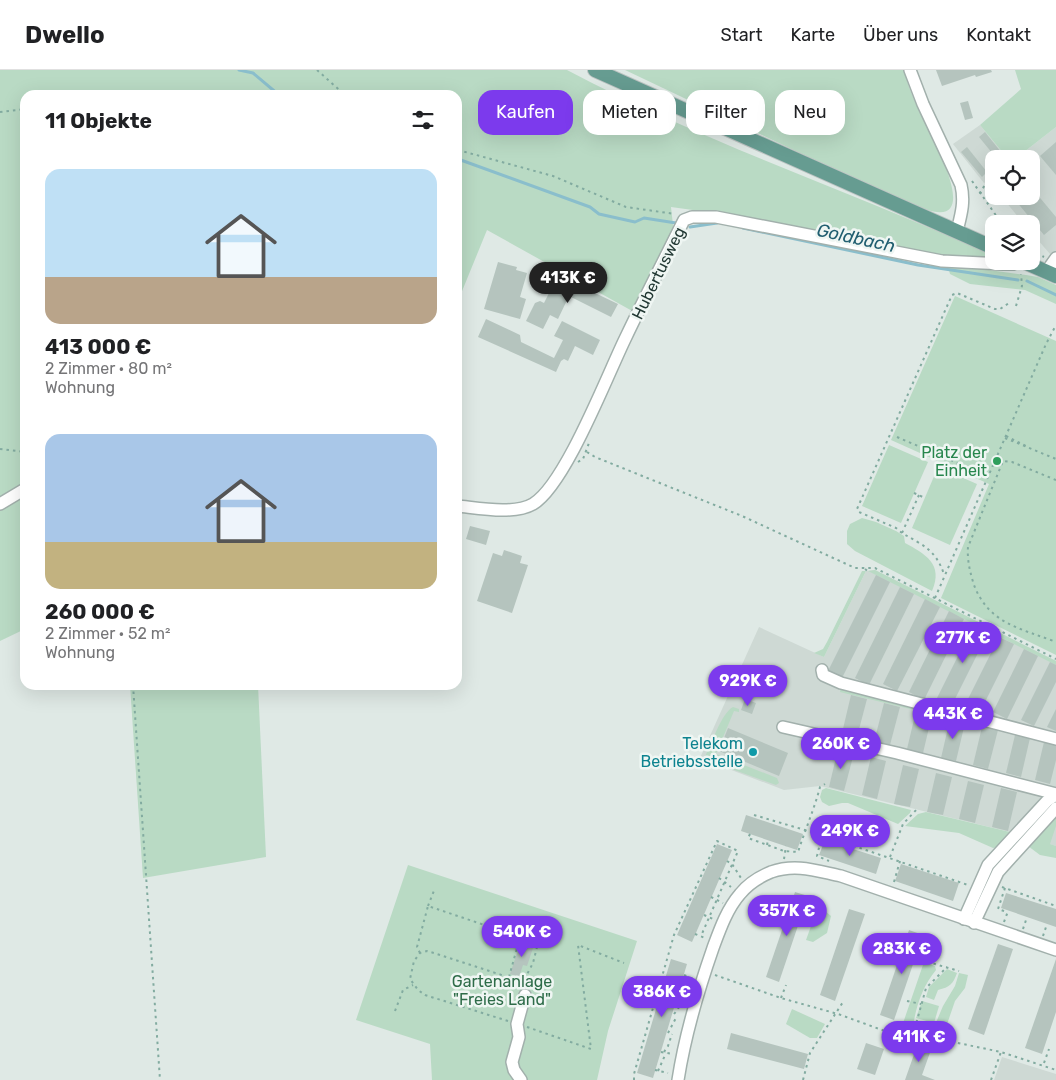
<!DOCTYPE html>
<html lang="de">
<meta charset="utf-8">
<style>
:root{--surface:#fff;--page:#f6f6f6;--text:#202124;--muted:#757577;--line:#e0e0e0;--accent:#7c3aed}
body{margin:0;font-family:Rubik,sans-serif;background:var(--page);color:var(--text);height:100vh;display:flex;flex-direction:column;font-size:19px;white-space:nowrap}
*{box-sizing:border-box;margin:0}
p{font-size:16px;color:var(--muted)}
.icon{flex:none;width:28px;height:28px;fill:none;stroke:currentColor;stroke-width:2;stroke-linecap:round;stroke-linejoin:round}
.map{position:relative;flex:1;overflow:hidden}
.side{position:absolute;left:20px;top:20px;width:442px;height:600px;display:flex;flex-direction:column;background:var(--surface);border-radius:15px;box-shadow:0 5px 20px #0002}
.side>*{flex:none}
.guide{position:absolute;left:478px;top:20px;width:475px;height:45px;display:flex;gap:10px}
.fabs{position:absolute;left:985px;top:80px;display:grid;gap:10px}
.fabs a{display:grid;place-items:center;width:55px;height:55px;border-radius:10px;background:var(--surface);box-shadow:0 5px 20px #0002;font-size:25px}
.price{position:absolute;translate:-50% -42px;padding:0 11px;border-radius:18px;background:var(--accent);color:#fff;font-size:16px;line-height:32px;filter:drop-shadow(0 1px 2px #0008)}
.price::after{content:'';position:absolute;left:50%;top:30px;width:15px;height:11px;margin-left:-8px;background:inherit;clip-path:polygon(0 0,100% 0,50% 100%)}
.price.on{background:#222;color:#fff}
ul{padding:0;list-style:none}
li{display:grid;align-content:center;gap:10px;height:265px;padding:0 25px}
li span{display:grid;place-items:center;height:155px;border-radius:15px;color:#555}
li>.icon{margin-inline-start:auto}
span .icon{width:90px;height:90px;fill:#fffc;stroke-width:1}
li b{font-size:21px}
h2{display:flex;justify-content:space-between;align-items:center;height:60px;padding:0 25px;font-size:21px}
.pill{padding:0 18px;border-radius:15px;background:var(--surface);box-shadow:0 5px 20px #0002;font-size:18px;line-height:45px}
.pill.on{background:var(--accent);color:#fff}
header{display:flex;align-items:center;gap:30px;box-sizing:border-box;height:70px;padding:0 25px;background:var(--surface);border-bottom:1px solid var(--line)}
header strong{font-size:24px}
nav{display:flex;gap:28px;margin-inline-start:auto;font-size:18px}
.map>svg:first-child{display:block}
.built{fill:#ced9d4}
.green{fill:#b9dac4}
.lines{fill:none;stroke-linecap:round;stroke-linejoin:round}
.stream{stroke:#8abecc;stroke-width:3}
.building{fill:#b5c4be}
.minor-casing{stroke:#a2b0ac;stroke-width:14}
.major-casing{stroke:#bcc3c2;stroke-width:16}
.path{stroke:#82aba0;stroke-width:2;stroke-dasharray:2.5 4;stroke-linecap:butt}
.minor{stroke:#fff;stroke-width:11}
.major{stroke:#669c91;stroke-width:14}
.leisure-dot{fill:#2e9e5b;stroke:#eff6f3;stroke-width:2}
.culture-dot{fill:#0f9aa8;stroke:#eff6f3;stroke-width:2}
.labels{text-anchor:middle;stroke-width:5;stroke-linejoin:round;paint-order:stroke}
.street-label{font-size:16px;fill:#213833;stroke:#eff6f3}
.leisure-label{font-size:16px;fill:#27864d;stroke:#eff6f3;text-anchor:end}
.culture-label{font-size:16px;fill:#0d838f;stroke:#eff6f3;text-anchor:end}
.park-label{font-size:16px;fill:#2e6c49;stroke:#eff6f3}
.water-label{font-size:18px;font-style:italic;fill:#205e70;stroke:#eff6f3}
</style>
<header>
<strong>Dwello</strong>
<nav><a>Start</a><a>Karte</a><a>Über uns</a><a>Kontakt</a></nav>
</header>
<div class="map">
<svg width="1056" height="1010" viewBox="0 0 1056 1010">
<rect width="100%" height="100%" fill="#dfe9e5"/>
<g class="built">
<polygon points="980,55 1008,89 994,89 994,118 987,111 984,113 953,74"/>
<polygon points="1056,57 1056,185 1050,184 1031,162 1031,154 1024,154 1001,126 1031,126 1031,89 1015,89"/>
<polygon points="875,500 1056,591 1056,776 1010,762 820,716 784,720 700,688 759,557 824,587 866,501"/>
<polygon points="1002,987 1056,1004 1056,1010 994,1010"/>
</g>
<g class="green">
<path d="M0,0H567C704,72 851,122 993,185L994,187L991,189L954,187L826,167L744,147L671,137L674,164L634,242L487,160L458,231V25H25V412L0,429Z"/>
<path d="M625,0H904C908,17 915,32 922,47C930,64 986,161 925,139L802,84Z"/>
<polygon points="1015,0 1056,0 1056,57 1015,89 1008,89 980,55 1021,19"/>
<polygon points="952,195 1026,205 1038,207 1056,215 1056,234 1025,220 970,214 950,204 948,197"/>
<polygon points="955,226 1056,271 1056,585 941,528 989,414 891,370"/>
<polygon points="889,375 928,392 901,453 862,436"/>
<polygon points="938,397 977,414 950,475 912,458"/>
<polygon points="25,423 25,559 0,571 0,437"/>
<path d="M862,448L876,452L896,461L904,466L905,473C925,484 944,494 932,521L855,481L847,474V461L850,454Z"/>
<polygon points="875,500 1056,591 1056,595 868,501"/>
<polygon points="862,501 866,501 824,587 814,583 823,579 827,572"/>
<polygon points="130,615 258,615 266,787 143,808"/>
<polygon points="841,617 939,642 939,646 840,622"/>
<path d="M733,637L739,639V642L734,641L716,684L777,708L779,713L776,715L704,689C710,677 722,642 733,637Z"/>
<polygon points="826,718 911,740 910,743 898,754 848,733 842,733 829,736 822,732 820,727 822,720"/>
<path d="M926,742L1010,762C1007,769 1000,778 993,778L959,763L905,756L918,744Z"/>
<polygon points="1056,743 1056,756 1050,774 1056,776 1056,788 1040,785 1028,776 1050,753"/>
<polygon points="408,795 637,871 608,961 597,1010 432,1010 430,974 356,950"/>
<polygon points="825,841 831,846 827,863 813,872 806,870 815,845"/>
<path d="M924,892L935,896L936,900C921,918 915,940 912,963L903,962L901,959Z"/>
<path d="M947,899L957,903C953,914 950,917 938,920L934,930L926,927L929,917Z"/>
<polygon points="959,903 968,905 965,918 955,931 943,966 914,963 918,952 935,955 943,936 955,916"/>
<polygon points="922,931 939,936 934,953 916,948"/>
<polygon points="792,939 825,954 817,968 810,968 786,954"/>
</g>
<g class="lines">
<g class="stream">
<polyline points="239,0 253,3 279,25"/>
<polyline points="458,89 590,137 599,144 635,152 644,148 676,153"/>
<polyline points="690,157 717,153"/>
<polyline points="743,158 918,195 1018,210"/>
<polyline points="1027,211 1056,225"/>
</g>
</g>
<g class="building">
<polygon points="936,0 991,0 992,2 976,7 975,5 942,16"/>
<polygon points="968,31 973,48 965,50 960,33"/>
<polygon points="985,62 1005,87 1003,89 997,89 979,67"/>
<polygon points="1056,72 1056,105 1040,86"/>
<polygon points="967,77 987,102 982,107 961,82"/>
<polygon points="1031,117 1056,147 1056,155 1044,165 1012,126 1031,126"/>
<polygon points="498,192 517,197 516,200 527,203 520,227 526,229 520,249 484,239"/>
<polygon points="554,213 570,221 574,213 618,234 611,247 569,226 558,249 550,245 543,259 526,251 535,233 540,231 544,233"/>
<polygon points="486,249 520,265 521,272 554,288 563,270 554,266 562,251 600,270 593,285 575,276 568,291 564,289 561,291 556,302 478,267"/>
<polygon points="470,456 490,461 486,475 466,469"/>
<polygon points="504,480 522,486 520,493 528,495 512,543 477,531 493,483 502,486"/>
<polygon points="876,505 890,512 841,610 827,603"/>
<polygon points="900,517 914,524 869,615 855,608"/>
<polygon points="925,529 940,537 897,621 883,614"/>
<polygon points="949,541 964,549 924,630 909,622"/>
<polygon points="974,554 989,561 952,635 937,628"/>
<polygon points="999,567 1014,574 979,644 964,637"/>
<polygon points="1024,579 1038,586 1007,649 993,642"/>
<polygon points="1050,592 1056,595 1056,612 1034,656 1021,650"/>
<polygon points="851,625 867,629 857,667 842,663"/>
<polygon points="745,629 756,633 752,644 741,640"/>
<polygon points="884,633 900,637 890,675 874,672"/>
<polygon points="1056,639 1056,661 1047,657"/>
<polygon points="916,641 932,645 923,683 907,679"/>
<polygon points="950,649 965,653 956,691 941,688"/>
<polygon points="982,657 998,660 988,699 973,695"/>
<polygon points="728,658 788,683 779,706 719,681"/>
<polygon points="1015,665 1030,668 1021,707 1006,703"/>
<polygon points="1044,672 1056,675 1056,690 1050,714 1035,710"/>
<polygon points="838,679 854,683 844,721 829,717"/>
<polygon points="871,687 886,691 877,729 862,725"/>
<polygon points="903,695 919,699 910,737 894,734"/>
<polygon points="936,703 952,707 943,745 927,742"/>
<polygon points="968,711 984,715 975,753 959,749"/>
<polygon points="1001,718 1017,722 1008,761 992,757"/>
<polygon points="746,745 803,764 797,780 741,761"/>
<polygon points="825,770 881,788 876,804 819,785"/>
<polygon points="717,774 732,780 692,872 677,865"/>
<polygon points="901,794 959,813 953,831 895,811"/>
<polygon points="795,822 808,826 779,912 766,907"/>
<polygon points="1006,823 1056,839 1056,857 1001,838"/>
<polygon points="849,839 865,844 835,931 820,925"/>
<polygon points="909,860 923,865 894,950 880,945"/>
<polygon points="521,871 534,875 527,896 523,895 519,907 510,904"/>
<polygon points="998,874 1013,879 984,965 968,959"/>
<polygon points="671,889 687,894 653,1008 637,1003"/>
<polygon points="1056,889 1056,942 1042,984 1025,978"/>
<polygon points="731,963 808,984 804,999 727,979"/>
<polygon points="866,973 884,979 875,1005 857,999"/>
<polygon points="918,973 932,977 922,1005 935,1010 905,1010"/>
</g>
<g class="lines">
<defs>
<g id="minor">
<path d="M910,0L923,34L961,115C965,132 961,145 957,161"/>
<polyline points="1046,202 1056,188"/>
<polyline points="0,434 25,419"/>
<path d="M458,436C478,438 514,445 533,434C565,415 607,306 625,269C644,229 664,190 684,150L692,147H716L942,191L1003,194H1013L1020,191"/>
<polyline points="822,600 823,605 841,613 1056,669"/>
<polyline points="783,657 897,683 1056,724"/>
<polyline points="964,849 988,795 1047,731 1056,725"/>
<polyline points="974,853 998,802 1056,738"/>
<polyline points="521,1010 514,1000 512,992 519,967 517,954 525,925"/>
<path d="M678,1010C685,965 698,921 713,878C720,859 727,839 740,824C748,814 759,807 771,802C796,793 817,801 841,806L1056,880"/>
</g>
<g id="major">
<polyline points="595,0 994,178"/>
<polyline points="1022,191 1056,206"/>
</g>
</defs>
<use href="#minor" class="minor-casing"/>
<use href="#major" class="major-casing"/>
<g class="path">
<polyline points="317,0 345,25"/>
<polyline points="0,42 25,39"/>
<polyline points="458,80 553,106 626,137 675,144"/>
<polyline points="972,111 1002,154"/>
<polyline points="980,124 994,97"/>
<polyline points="1031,180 1044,187"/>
<polyline points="1016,236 1022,216 1021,204"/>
<polyline points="1006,366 1028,377"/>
<polyline points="897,367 988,406"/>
<polyline points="1005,368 1056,389"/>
<polyline points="0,379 25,382"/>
<polyline points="587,382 595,387 742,446 855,498 875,498 1056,589"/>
<polyline points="578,392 583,389 589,373"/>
<path d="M1056,410L1012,392L1003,391L968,477C967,490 970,502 974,515C989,554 1020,558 1056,572"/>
<polyline points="914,423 925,428"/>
<path d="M919,425L902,463C924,476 935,479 944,504"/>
<polyline points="902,463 896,458 859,442 857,439 952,225 957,223 995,239 1000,239 1009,233"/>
<polyline points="865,499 870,503"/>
<polyline points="935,528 1046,274 1056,255"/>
<polyline points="133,615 160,1010"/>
<polyline points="754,745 822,765 968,815"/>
<path d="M750,764L748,768L784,781L798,782C805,760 814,740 820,717L825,714"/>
<polyline points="822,765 817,786 829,791"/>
<polyline points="767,775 768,770"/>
<polyline points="890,787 903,754 918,738"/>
<polyline points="784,789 786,776"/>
<polyline points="727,791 732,794 741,808"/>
<polyline points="719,808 731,817"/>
<polyline points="894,812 900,791"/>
<polyline points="1002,817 1056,836"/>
<polyline points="1005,818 998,839 1007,842"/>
<polyline points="711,827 723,833"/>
<polyline points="428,836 435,818"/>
<polyline points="704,845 713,849"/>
<polyline points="1004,852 1008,841"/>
<polyline points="1023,859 1027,847"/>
<polyline points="695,864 705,868"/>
<polyline points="1043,866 1047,854"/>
<polyline points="420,883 417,877 428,836 538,873 533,893 523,912"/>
<polyline points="921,890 959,901"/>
<polyline points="684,905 693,909"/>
<polyline points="715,905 781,928 838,944 896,965 920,965 1001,982 1056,1000"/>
<polyline points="509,907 520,867"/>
<polyline points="679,925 689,907"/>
<polyline points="781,928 786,915"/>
<polyline points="907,931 921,934"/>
<polyline points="395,941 403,920 413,915"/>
<polyline points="674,944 678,939 683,927"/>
<polyline points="508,951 425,925 418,920 410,909 414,891 420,883 427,881 434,883 523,912 522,916"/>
<polyline points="527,957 591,979 578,875 624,893"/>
<polyline points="668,963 677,946"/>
<polyline points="896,965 899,954"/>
<polyline points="913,965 926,918 947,897"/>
<polyline points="661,982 673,984"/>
<polyline points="664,982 668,976 672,964"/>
<polyline points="1044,993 1049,979"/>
<polyline points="655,1000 668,1003"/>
<polyline points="658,1001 666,983"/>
<polyline points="634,1010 634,1004 674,865 717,771 738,781 701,866"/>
<polyline points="803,1010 810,983 843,932"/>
<polyline points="991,1010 1001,982"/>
</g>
<use href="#minor" class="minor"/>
<use href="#major" class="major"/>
</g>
<circle class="leisure-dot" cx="997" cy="391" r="5"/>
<circle class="culture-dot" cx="753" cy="682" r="5"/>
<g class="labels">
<g class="street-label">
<text transform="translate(658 203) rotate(-64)" y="6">Hubertusweg</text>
</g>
<g class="leisure-label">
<text x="987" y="388">Platz der<tspan x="987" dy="18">Einheit</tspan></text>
</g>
<g class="culture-label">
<text x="743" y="679">Telekom<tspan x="743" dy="18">Betriebsstelle</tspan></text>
</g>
<g class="park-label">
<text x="502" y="917">Gartenanlage<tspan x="502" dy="18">"Freies Land"</tspan></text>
</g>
<g class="water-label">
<text transform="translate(856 168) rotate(12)" y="6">Goldbach</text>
</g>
</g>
</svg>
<div class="fabs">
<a><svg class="icon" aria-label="locate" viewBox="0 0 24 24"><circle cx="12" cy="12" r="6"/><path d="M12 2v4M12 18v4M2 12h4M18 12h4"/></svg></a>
<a><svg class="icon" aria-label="layers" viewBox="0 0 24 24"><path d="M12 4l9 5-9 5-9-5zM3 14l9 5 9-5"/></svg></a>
</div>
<b class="price on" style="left:568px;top:234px">413K €</b>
<b class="price" style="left:963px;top:594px">277K €</b>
<b class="price" style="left:748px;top:637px">929K €</b>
<b class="price" style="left:953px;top:670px">443K €</b>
<b class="price" style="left:841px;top:700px">260K €</b>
<b class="price" style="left:850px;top:787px">249K €</b>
<b class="price" style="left:787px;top:867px">357K €</b>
<b class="price" style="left:522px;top:888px">540K €</b>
<b class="price" style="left:902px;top:905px">283K €</b>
<b class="price" style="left:662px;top:948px">386K €</b>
<b class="price" style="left:919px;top:993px">411K €</b>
<div class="guide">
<a class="pill on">Kaufen</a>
<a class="pill">Mieten</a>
<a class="pill">Filter</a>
<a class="pill">Neu</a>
</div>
<section class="side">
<h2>11 Objekte<svg class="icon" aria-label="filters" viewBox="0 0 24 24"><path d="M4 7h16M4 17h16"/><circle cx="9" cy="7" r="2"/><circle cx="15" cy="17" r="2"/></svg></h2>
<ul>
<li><span style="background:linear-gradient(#bfe0f5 70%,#b9a48a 0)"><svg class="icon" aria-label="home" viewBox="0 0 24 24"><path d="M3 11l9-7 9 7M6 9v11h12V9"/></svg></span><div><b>413 000 €</b><p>2 Zimmer · 80 m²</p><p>Wohnung</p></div></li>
<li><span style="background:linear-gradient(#a9c7e8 70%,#c2b280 0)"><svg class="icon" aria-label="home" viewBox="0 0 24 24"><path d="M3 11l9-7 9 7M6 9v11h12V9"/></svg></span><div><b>260 000 €</b><p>2 Zimmer · 52 m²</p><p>Wohnung</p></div></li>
</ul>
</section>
</div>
